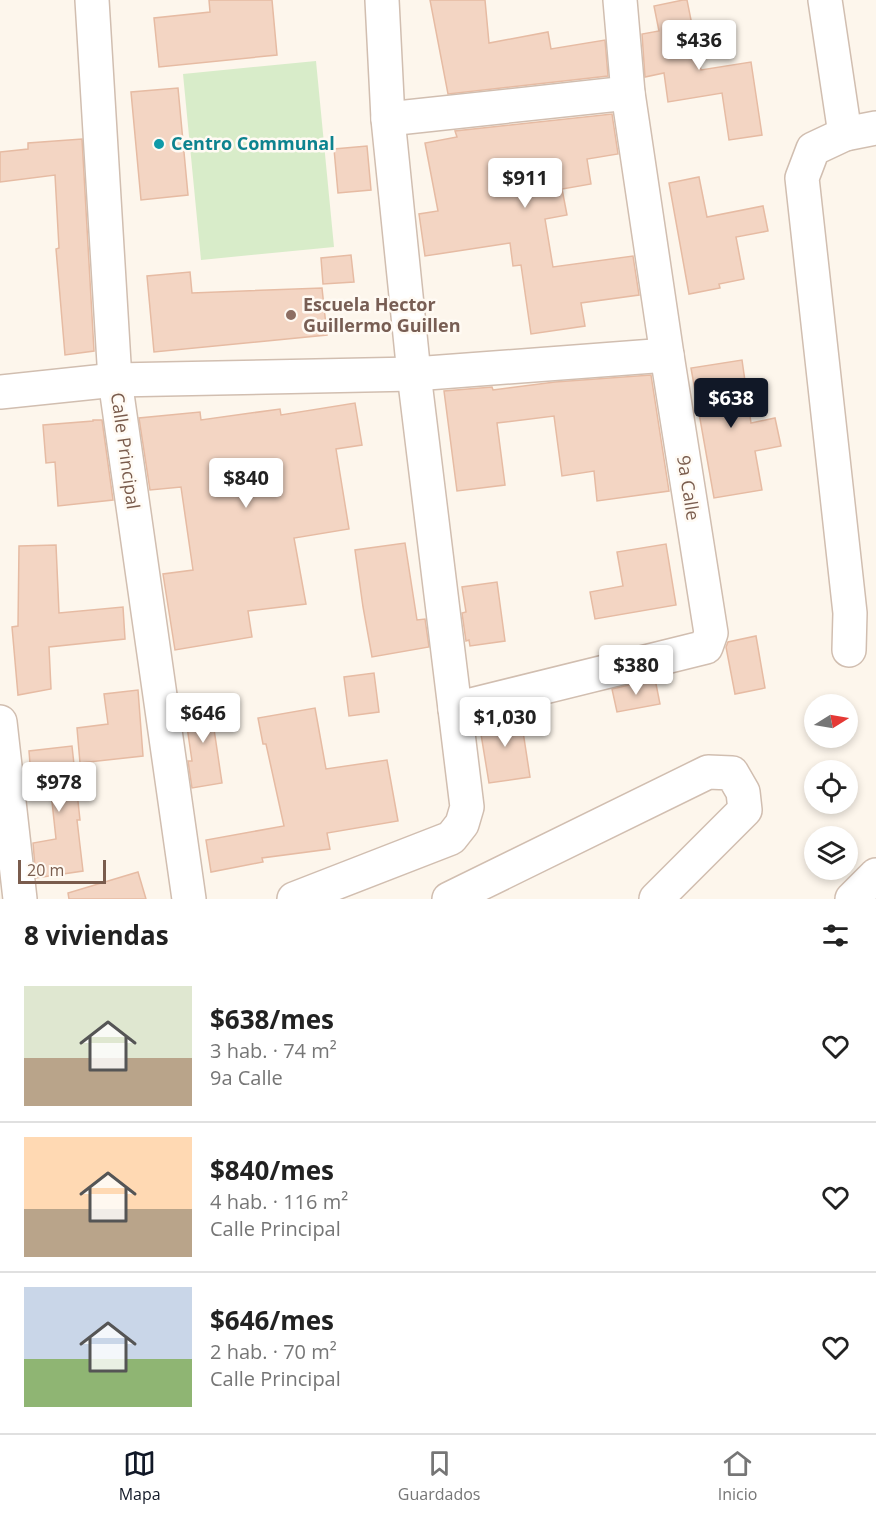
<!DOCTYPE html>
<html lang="es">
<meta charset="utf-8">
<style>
:root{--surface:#fff;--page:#f6f6f6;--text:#222;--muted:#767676;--line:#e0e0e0;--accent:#111827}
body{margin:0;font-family:"Open Sans",sans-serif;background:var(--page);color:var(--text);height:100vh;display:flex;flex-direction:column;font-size:22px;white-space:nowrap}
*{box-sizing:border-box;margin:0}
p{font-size:20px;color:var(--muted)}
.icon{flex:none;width:33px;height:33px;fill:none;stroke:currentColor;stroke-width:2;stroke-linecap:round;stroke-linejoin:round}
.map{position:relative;height:899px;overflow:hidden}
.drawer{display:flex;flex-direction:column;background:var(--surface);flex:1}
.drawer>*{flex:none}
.needle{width:39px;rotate:79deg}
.tools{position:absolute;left:804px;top:694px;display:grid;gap:12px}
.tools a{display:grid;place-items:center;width:54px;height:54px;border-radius:50%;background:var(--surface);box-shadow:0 3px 9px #0003;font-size:30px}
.scale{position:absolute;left:18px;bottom:15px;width:88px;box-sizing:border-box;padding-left:6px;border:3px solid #7a5c4d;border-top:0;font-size:16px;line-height:21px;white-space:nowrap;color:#7a5c4d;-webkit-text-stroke:4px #fffaf3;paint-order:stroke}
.price{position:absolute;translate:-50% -51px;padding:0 14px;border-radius:6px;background:#fff;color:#222;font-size:20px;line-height:39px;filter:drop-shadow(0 2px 3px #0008)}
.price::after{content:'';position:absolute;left:50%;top:36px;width:18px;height:14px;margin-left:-9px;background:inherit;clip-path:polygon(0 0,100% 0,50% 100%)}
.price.current{background:var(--accent);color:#fff}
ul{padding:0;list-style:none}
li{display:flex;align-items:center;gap:18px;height:150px;padding:0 24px}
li+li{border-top:2px solid var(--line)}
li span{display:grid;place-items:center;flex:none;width:168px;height:120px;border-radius:0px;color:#555}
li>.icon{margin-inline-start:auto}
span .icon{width:72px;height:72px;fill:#fffc;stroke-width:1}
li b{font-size:26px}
h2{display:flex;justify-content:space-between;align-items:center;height:72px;padding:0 24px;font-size:26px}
.dock{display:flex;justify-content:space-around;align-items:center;height:84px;border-top:2px solid var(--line);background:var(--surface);font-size:16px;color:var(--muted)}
.dock a{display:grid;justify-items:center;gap:3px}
.dock .current{color:var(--accent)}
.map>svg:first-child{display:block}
.green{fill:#d8ecc9}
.building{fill:#f3d5c3;stroke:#e6bba3;stroke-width:1.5}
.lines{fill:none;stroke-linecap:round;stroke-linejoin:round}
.minor-casing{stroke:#d1beb0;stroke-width:36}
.minor{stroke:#fff;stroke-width:33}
.culture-dot{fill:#0f9aa8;stroke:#fffaf3;stroke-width:2}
.education-dot{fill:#8d6e63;stroke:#fffaf3;stroke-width:2}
.labels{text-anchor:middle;stroke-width:5;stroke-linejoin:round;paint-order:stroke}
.culture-label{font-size:18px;font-weight:bold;fill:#0d838f;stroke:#fffaf3;text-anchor:start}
.education-label{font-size:18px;font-weight:bold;fill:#785e54;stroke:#fffaf3;text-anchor:start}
.street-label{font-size:18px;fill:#7a5c4d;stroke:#fffaf3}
</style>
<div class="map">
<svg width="876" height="899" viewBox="0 0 876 899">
<rect width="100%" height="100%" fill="#fdf6ec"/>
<polygon class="green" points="316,61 334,247 201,260 183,74"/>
<g class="building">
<polygon points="209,0 272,0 277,55 159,67 154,18 210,12"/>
<polygon points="430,0 485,0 489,43 548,32 551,49 605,40 608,76 448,94"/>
<polygon points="683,0 687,0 701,70 751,62 762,135 729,140 722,93 668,102 664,73 645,77 642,34 659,31 654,6"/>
<polygon points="178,88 188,195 141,200 131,92"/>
<polygon points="612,114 618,154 587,159 591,184 562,189 567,215 545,219 553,267 633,256 639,295 581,303 585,326 531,334 521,265 513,266 510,243 425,256 419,214 438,211 425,143 457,137 455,131"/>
<polygon points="82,139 94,351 65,355 56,249 59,248 55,175 0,182 0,152 28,149 28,143"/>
<polygon points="367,146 371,190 338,193 334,149"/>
<polygon points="699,177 707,217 763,206 768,231 736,237 744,279 719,284 720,288 689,294 669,183"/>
<polygon points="351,255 354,282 323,284 321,258"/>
<polygon points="190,272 192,293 322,288 327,335 154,352 147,276"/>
<polygon points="742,360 751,423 775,418 781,446 755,451 762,490 714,498 691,368"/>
<polygon points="651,375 669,491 597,501 594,471 562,476 554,416 497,423 505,485 457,491 444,391 492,387 493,390 555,382"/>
<polygon points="355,403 362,445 336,449 349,529 294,538 306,604 248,611 252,637 175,650 163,574 193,570 181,487 150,490 139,418 200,412 201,420 280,409 281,415"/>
<polygon points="93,420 102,420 113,500 58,506 55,462 46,463 43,425 93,421"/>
<polygon points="405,543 417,620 425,619 429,647 372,657 363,607 355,550"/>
<polygon points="666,544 676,605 595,619 590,592 623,586 617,552"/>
<polygon points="56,545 59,613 123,607 125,639 49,647 51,689 18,695 12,627 18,626 19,546"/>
<polygon points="497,582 505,641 470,646 469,640 466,641 462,613 466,612 462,587"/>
<polygon points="756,636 765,688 735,694 726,647 728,642"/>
<polygon points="374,673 379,712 349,716 344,677"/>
<polygon points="655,679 660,704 617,712 612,689"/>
<polygon points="138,690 143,756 80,763 77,728 108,724 104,694"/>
<polygon points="214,701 219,729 214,729 222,783 192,788 188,761 192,761 184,706"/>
<polygon points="315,708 326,769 387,760 398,821 327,833 330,849 262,858 263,862 211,872 206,840 284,826 266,744 263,744 258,718"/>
<polygon points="520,712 530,777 489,783 479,722"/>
<polygon points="72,746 80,820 77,820 83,871 36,878 33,843 56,839 49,774 31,776 29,751"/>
<polygon points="138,872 146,899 69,899 68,893"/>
</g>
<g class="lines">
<defs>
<g id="minor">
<polyline points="92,0 115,380 189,899"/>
<polyline points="825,0 845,134"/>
<polyline points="388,119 628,93"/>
<polyline points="0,392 115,380 414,374 667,355"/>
<polyline points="849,650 850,613 802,178 813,149 845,134 876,128"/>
<polyline points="455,709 706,647 711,633 667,355 628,93 620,0"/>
<polyline points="0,722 20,899"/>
<polyline points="294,899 451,838 462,824 467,807 414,374 388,119 382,0"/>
<polyline points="449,899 708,772 732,773 743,792 745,810 656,899"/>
<polyline points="852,899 876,875"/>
</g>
</defs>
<use href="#minor" class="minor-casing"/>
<use href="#minor" class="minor"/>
</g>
<circle class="culture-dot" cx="159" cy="144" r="6"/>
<circle class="education-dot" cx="291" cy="315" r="6"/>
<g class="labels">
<g class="culture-label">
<text x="171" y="150">Centro Communal</text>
</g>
<g class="education-label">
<text x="303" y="311">Escuela Hector<tspan x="303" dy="21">Guillermo Guillen</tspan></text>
</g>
<g class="street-label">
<text transform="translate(125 451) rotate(82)" y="6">Calle Principal</text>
<text transform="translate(688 488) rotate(81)" y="6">9a Calle</text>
</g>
</g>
</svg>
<div class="tools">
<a><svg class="needle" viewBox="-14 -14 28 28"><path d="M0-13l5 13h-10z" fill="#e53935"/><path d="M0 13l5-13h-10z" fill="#767676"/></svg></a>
<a><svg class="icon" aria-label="locate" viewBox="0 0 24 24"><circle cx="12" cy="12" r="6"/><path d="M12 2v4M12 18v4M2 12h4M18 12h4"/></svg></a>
<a><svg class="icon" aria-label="layers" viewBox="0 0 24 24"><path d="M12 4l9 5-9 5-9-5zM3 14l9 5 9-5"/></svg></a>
</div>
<div class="scale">20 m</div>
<b class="price" style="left:699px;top:71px">$436</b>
<b class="price" style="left:525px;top:209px">$911</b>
<b class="price current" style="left:731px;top:429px">$638</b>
<b class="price" style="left:246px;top:509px">$840</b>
<b class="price" style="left:636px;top:696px">$380</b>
<b class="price" style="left:203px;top:744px">$646</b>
<b class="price" style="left:505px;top:748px">$1,030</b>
<b class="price" style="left:59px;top:813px">$978</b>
</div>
<section class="drawer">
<h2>8 viviendas<svg class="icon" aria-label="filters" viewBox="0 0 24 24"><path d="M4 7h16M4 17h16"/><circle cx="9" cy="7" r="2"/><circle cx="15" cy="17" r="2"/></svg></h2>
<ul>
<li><span style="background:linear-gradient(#dfe7d0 60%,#b9a48a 0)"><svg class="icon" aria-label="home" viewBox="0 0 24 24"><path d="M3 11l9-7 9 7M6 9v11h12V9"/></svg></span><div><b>$638/mes</b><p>3 hab. · 74 m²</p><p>9a Calle</p></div><svg class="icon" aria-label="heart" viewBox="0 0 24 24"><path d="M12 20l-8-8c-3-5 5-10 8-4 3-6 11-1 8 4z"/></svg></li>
<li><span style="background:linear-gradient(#ffd9b3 60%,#b9a48a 0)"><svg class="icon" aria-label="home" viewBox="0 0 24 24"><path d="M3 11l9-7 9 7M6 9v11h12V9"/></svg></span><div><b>$840/mes</b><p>4 hab. · 116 m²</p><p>Calle Principal</p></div><svg class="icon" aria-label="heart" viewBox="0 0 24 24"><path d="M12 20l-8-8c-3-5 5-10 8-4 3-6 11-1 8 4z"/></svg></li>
<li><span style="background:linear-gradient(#c9d6e8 60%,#8fb573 0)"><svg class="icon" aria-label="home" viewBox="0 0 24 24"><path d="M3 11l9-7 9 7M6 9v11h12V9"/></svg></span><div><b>$646/mes</b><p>2 hab. · 70 m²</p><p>Calle Principal</p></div><svg class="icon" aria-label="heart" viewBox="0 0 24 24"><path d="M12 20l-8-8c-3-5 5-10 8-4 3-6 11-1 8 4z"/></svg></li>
</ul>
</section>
<nav class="dock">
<a class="current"><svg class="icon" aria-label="map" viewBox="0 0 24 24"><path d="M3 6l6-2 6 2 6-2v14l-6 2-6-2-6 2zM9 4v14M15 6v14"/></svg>Mapa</a>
<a><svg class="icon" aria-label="saved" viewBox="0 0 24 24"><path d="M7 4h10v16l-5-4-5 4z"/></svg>Guardados</a>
<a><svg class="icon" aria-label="home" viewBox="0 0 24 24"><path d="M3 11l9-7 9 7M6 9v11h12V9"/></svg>Inicio</a>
</nav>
